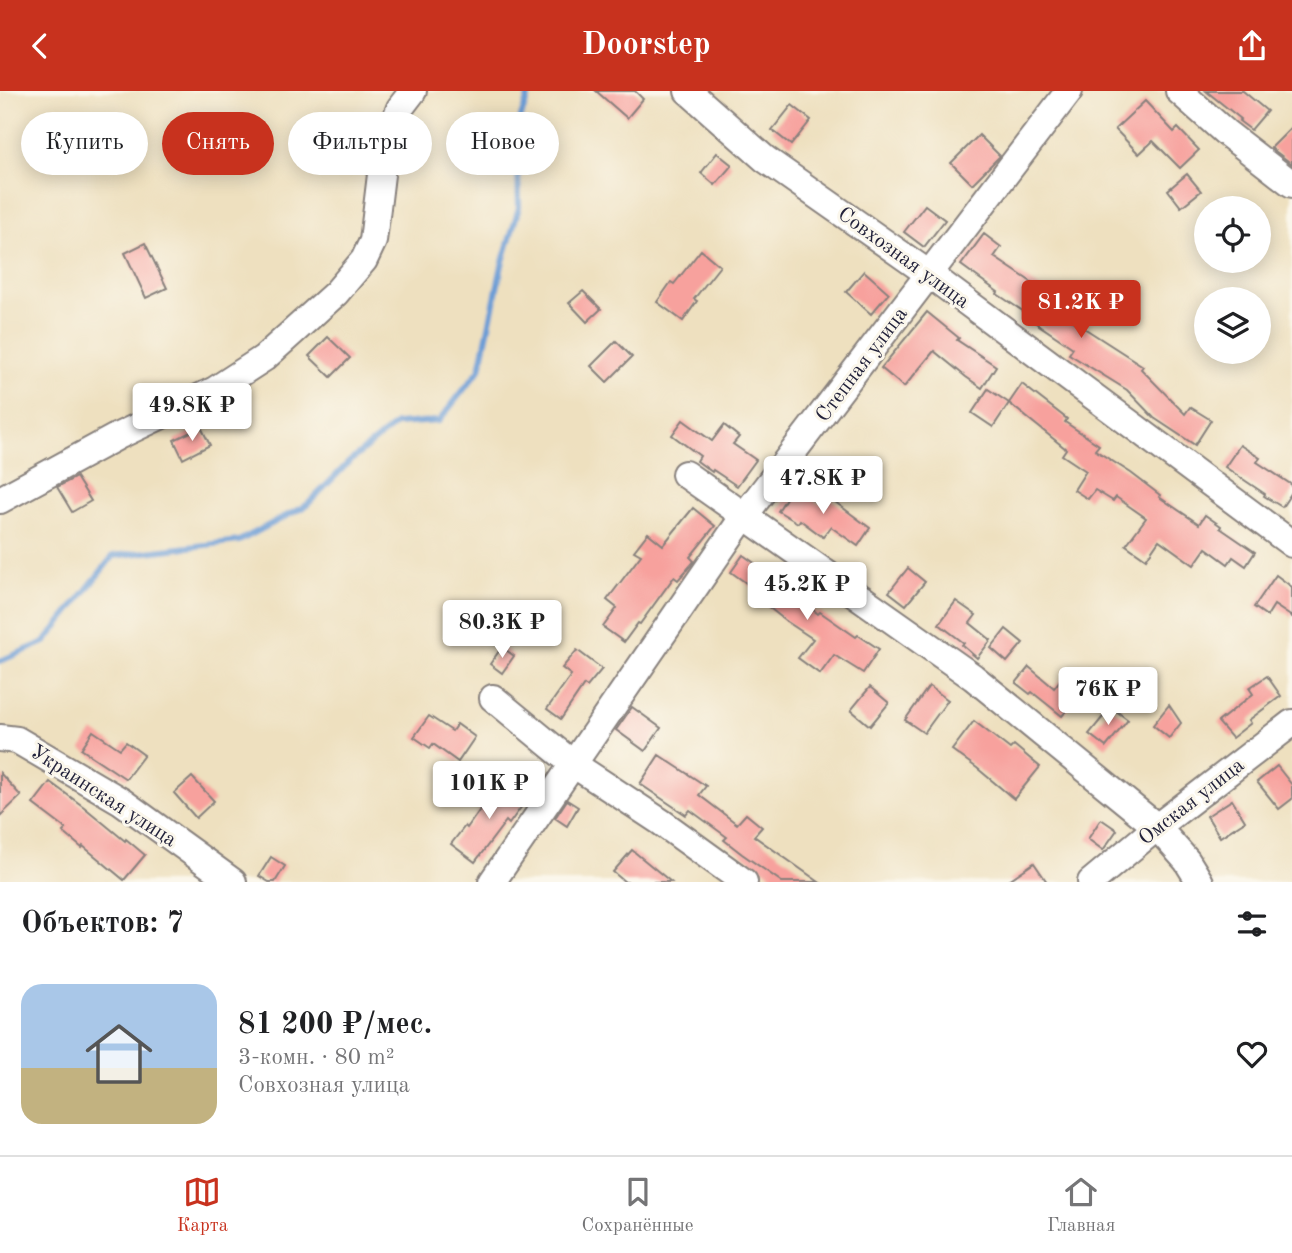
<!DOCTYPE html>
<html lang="ru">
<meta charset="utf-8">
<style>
:root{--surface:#fff;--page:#f2f2f2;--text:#202124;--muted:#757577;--line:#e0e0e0;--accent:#c8321e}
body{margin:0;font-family:"Old Standard TT",serif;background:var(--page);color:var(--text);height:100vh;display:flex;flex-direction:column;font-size:26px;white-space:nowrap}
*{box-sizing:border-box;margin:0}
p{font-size:23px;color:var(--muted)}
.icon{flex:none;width:38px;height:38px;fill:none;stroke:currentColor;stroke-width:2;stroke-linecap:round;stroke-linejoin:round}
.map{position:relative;height:791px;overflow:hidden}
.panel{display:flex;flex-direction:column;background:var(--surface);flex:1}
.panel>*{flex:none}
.hud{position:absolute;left:21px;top:21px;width:700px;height:63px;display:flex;gap:14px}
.fabs{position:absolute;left:1194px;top:105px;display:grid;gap:14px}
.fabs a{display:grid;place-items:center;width:77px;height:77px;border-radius:50%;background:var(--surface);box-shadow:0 4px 18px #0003;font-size:35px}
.price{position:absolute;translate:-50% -60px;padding:0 16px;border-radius:7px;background:#fff;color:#222;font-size:23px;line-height:46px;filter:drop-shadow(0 2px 4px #0008)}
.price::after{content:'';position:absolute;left:50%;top:42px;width:21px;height:16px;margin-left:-10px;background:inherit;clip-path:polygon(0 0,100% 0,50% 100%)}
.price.selected{background:var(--accent);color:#fff}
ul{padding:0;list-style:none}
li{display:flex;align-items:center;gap:21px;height:175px;padding:0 21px}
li+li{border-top:2px solid var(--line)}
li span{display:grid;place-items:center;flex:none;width:196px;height:140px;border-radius:21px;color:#555}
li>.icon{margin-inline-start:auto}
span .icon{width:84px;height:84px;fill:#fffc;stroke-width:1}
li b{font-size:30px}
h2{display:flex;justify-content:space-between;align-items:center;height:84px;padding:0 21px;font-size:30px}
.chip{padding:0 24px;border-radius:32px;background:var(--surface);box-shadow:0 4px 18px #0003;font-size:24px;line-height:63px}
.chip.selected{background:var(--accent);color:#fff}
header{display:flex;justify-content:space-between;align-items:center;height:91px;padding:0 21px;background:var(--accent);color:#fff;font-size:32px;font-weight:600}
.menu{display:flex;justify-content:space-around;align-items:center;height:98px;border-top:2px solid var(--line);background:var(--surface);font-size:19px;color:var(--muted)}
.menu a{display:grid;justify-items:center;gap:4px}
.menu .selected{color:var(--accent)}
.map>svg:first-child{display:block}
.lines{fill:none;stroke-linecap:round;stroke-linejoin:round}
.stream{stroke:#6a9cd5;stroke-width:6}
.building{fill:#f7a19d}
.minor-casing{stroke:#88817d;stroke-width:30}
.minor{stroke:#fff;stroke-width:26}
.labels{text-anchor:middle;stroke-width:6;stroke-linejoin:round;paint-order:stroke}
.street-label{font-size:21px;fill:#22223b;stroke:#fbf7ec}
</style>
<header><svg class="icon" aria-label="back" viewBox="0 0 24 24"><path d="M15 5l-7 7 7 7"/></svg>Doorstep<svg class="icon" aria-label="share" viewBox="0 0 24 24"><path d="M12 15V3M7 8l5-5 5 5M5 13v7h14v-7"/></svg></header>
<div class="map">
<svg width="1292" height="791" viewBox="0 0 1292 791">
<rect width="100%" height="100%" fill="#fbf7ec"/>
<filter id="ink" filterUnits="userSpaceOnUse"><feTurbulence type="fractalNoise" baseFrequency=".0143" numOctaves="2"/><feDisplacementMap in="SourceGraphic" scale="14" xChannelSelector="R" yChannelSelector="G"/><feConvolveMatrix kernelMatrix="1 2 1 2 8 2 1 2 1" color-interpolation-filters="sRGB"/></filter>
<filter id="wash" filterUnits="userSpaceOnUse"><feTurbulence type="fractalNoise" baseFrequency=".00686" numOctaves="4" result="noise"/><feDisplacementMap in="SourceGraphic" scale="28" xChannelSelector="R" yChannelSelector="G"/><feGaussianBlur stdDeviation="1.57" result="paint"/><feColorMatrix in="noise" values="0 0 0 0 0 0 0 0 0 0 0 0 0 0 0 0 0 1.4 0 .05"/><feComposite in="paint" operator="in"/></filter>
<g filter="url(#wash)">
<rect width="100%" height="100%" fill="#eee0bf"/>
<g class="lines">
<polyline class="stream" points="0,570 45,551 113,465 239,450 307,414 349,371 396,333 439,330 480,278 502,174 519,116 517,37 530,0"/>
</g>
<g id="blocks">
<g class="building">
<polygon points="596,0 635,0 643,8 627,27"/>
<polygon points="1206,0 1243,0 1267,20 1251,39 1239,30 1241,28"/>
<polygon points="1145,10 1174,41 1178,37 1199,59 1180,77 1153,50 1139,63 1115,38"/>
<polygon points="792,14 811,29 791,54 772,39"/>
<polygon points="1292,36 1292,73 1271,57"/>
<polygon points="979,44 1000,65 972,93 951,72"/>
<polygon points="717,62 732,74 715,94 701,82"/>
<polygon points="1187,83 1201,100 1181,116 1168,99"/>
<polygon points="925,114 945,129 924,156 904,141"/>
<polygon points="984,143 1001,156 994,166 1051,204 1053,201 1074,216 1067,226 1143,275 1141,278 1185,323 1190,316 1211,329 1195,354 1154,327 1127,299 1069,263 1073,257 1033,230 1035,228 997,203 998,201 961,174"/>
<polygon points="145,152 167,197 146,207 125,162"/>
<polygon points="701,159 720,175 694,208 697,210 683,230 657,211 671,191 674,193"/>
<polygon points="864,180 889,202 871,223 846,201"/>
<polygon points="583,200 601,218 587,231 569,212"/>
<polygon points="927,221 959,247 957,249 996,275 982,297 966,286 934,260 904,296 881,277"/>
<polygon points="328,246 350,267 331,286 309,265"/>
<polygon points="616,250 632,266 607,291 591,275"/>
<polygon points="1022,293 1067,328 1065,331 1099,354 1095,359 1131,382 1160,404 1159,406 1199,433 1205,424 1221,435 1220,437 1255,461 1246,475 1233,466 1228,473 1206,457 1194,474 1159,449 1146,468 1126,454 1146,427 1116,406 1113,410 1095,399 1088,408 1074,399 1086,380 1062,364 1066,358 1009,312"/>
<polygon points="988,298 1009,312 993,336 972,322"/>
<polygon points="683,329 712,350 724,334 739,346 733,353 756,369 737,395 713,379 712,381 697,370 700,365 672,344"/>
<polygon points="201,336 210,354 183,368 174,349"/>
<polygon points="1240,354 1260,367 1257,371 1292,394 1292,401 1282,416 1264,405 1265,403 1225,376"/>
<polygon points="76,386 91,410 72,421 57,396"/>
<polygon points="793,396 821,414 827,405 870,437 858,455 831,436 823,446 800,429 798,432 778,420"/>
<polygon points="693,417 715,435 690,466 694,470 691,474 678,489 674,486 640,533 638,532 624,551 603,536 617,517 607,509 641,464 634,460 648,442 663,454"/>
<polygon points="743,464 773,485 818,523 820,521 856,546 858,544 879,558 863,582 834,564 820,583 798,567 813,548 786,530 756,506 760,502 731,481"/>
<polygon points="908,477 925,491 906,514 889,501"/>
<polygon points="1276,484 1292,496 1292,526 1274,514 1267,525 1254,516"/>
<polygon points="956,510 976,524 970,532 991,549 977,567 962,554 964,552 939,533"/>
<polygon points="1006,538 1023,552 1007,571 991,557"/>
<polygon points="502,556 514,565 502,582 490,573"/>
<polygon points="577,559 602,578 587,596 584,594 561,628 547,618 571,584 562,577"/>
<polygon points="1029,576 1054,597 1061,588 1080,604 1062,625 1032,601 1030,603 1016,592"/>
<polygon points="1267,585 1281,605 1249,629 1251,632 1232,647 1218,631 1253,603 1249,597"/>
<polygon points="929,595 948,609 924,642 905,629"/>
<polygon points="870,596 889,612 870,635 851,619"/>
<polygon points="1169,614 1181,632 1169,647 1153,634"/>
<polygon points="632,616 661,637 645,660 616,639"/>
<polygon points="1111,616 1128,629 1106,656 1089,643"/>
<polygon points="429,625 452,640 457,633 475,646 458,671 433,653 430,657 414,646"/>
<polygon points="974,630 1010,658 1014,654 1040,676 1014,708 977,677 952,659"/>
<polygon points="93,640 120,658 126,651 144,664 126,688 81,658"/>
<polygon points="659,664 706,695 699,704 737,733 746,723 762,736 754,745 819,791 782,791 742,763 724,749 727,746 690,719 686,724 640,693"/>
<polygon points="1277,675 1292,694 1292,708 1279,718 1257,691"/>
<polygon points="0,682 21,705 0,725"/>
<polygon points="192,686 214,710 196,727 174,702"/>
<polygon points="500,690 527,708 509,733 506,730 475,771 451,753 465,735 467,737"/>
<polygon points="50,691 84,716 125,750 126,748 145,764 124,789 83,755 82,757 63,741 66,738 33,713"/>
<polygon points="567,709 578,716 567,735 555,727"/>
<polygon points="1232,709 1245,730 1220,746 1207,725"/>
<polygon points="1101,728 1117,739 1103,759 1088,748"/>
<polygon points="632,759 671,791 625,791 613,781"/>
<polygon points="271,766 285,775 275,791 269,791 259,785"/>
<polygon points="1034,772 1047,791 1006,791"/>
</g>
</g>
</g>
<g filter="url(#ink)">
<use href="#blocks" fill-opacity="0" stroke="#88817d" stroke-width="2"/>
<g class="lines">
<defs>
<g id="minor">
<polyline points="688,0 765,68 929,183 1292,453"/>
<polyline points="1179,0 1225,41 1292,93"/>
<polyline points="685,383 973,586 1157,736 1187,770 1200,791"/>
<polyline points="0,409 118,345 215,299 238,284 264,267 336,202 364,169 373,150 383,67 389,45 400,17 413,0"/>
<polyline points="493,607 573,673 661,731 744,791"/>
<polyline points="0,647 17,649 121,710 233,791"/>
<polyline points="492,791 744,425 1069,0"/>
<polyline points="1091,791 1157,736 1292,632"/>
</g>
</defs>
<use href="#minor" class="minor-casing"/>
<use href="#minor" class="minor"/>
</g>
</g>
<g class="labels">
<g class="street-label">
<text transform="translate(904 166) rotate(36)" y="7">Совхозная улица</text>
<text transform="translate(861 273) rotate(-53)" y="7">Степная улица</text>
<text transform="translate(104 704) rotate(33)" y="7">Украинская улица</text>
<text transform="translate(1191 710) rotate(-38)" y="7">Омская улица</text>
</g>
</g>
</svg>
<div class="fabs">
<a><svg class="icon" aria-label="locate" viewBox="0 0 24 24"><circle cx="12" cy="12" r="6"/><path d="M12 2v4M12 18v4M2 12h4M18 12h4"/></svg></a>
<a><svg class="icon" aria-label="layers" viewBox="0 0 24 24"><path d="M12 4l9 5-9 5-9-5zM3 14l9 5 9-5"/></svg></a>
</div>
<b class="price selected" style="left:1081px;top:249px">81.2K ₽</b>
<b class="price" style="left:192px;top:352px">49.8K ₽</b>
<b class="price" style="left:823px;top:425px">47.8K ₽</b>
<b class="price" style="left:807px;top:531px">45.2K ₽</b>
<b class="price" style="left:502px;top:569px">80.3K ₽</b>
<b class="price" style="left:1108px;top:636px">76K ₽</b>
<b class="price" style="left:489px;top:730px">101K ₽</b>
<div class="hud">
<a class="chip">Купить</a>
<a class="chip selected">Снять</a>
<a class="chip">Фильтры</a>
<a class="chip">Новое</a>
</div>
</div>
<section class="panel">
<h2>Объектов: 7<svg class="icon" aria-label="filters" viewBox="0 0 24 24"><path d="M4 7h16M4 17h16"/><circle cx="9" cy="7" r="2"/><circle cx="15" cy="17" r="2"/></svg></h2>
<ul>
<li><span style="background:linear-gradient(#a9c7e8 60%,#c2b280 0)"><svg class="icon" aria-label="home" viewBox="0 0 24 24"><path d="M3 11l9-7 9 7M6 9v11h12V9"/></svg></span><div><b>81 200 ₽/мес.</b><p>3-комн. · 80 m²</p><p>Совхозная улица</p></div><svg class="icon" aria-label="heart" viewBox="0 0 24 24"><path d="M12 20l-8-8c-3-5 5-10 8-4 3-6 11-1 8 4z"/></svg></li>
</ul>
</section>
<nav class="menu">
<a class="selected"><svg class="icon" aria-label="map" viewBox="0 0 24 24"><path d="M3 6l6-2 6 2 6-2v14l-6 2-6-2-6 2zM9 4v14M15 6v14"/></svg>Карта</a>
<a><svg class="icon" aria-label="saved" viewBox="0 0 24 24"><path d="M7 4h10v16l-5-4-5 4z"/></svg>Сохранённые</a>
<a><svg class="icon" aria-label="home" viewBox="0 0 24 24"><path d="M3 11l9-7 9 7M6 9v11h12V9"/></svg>Главная</a>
</nav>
